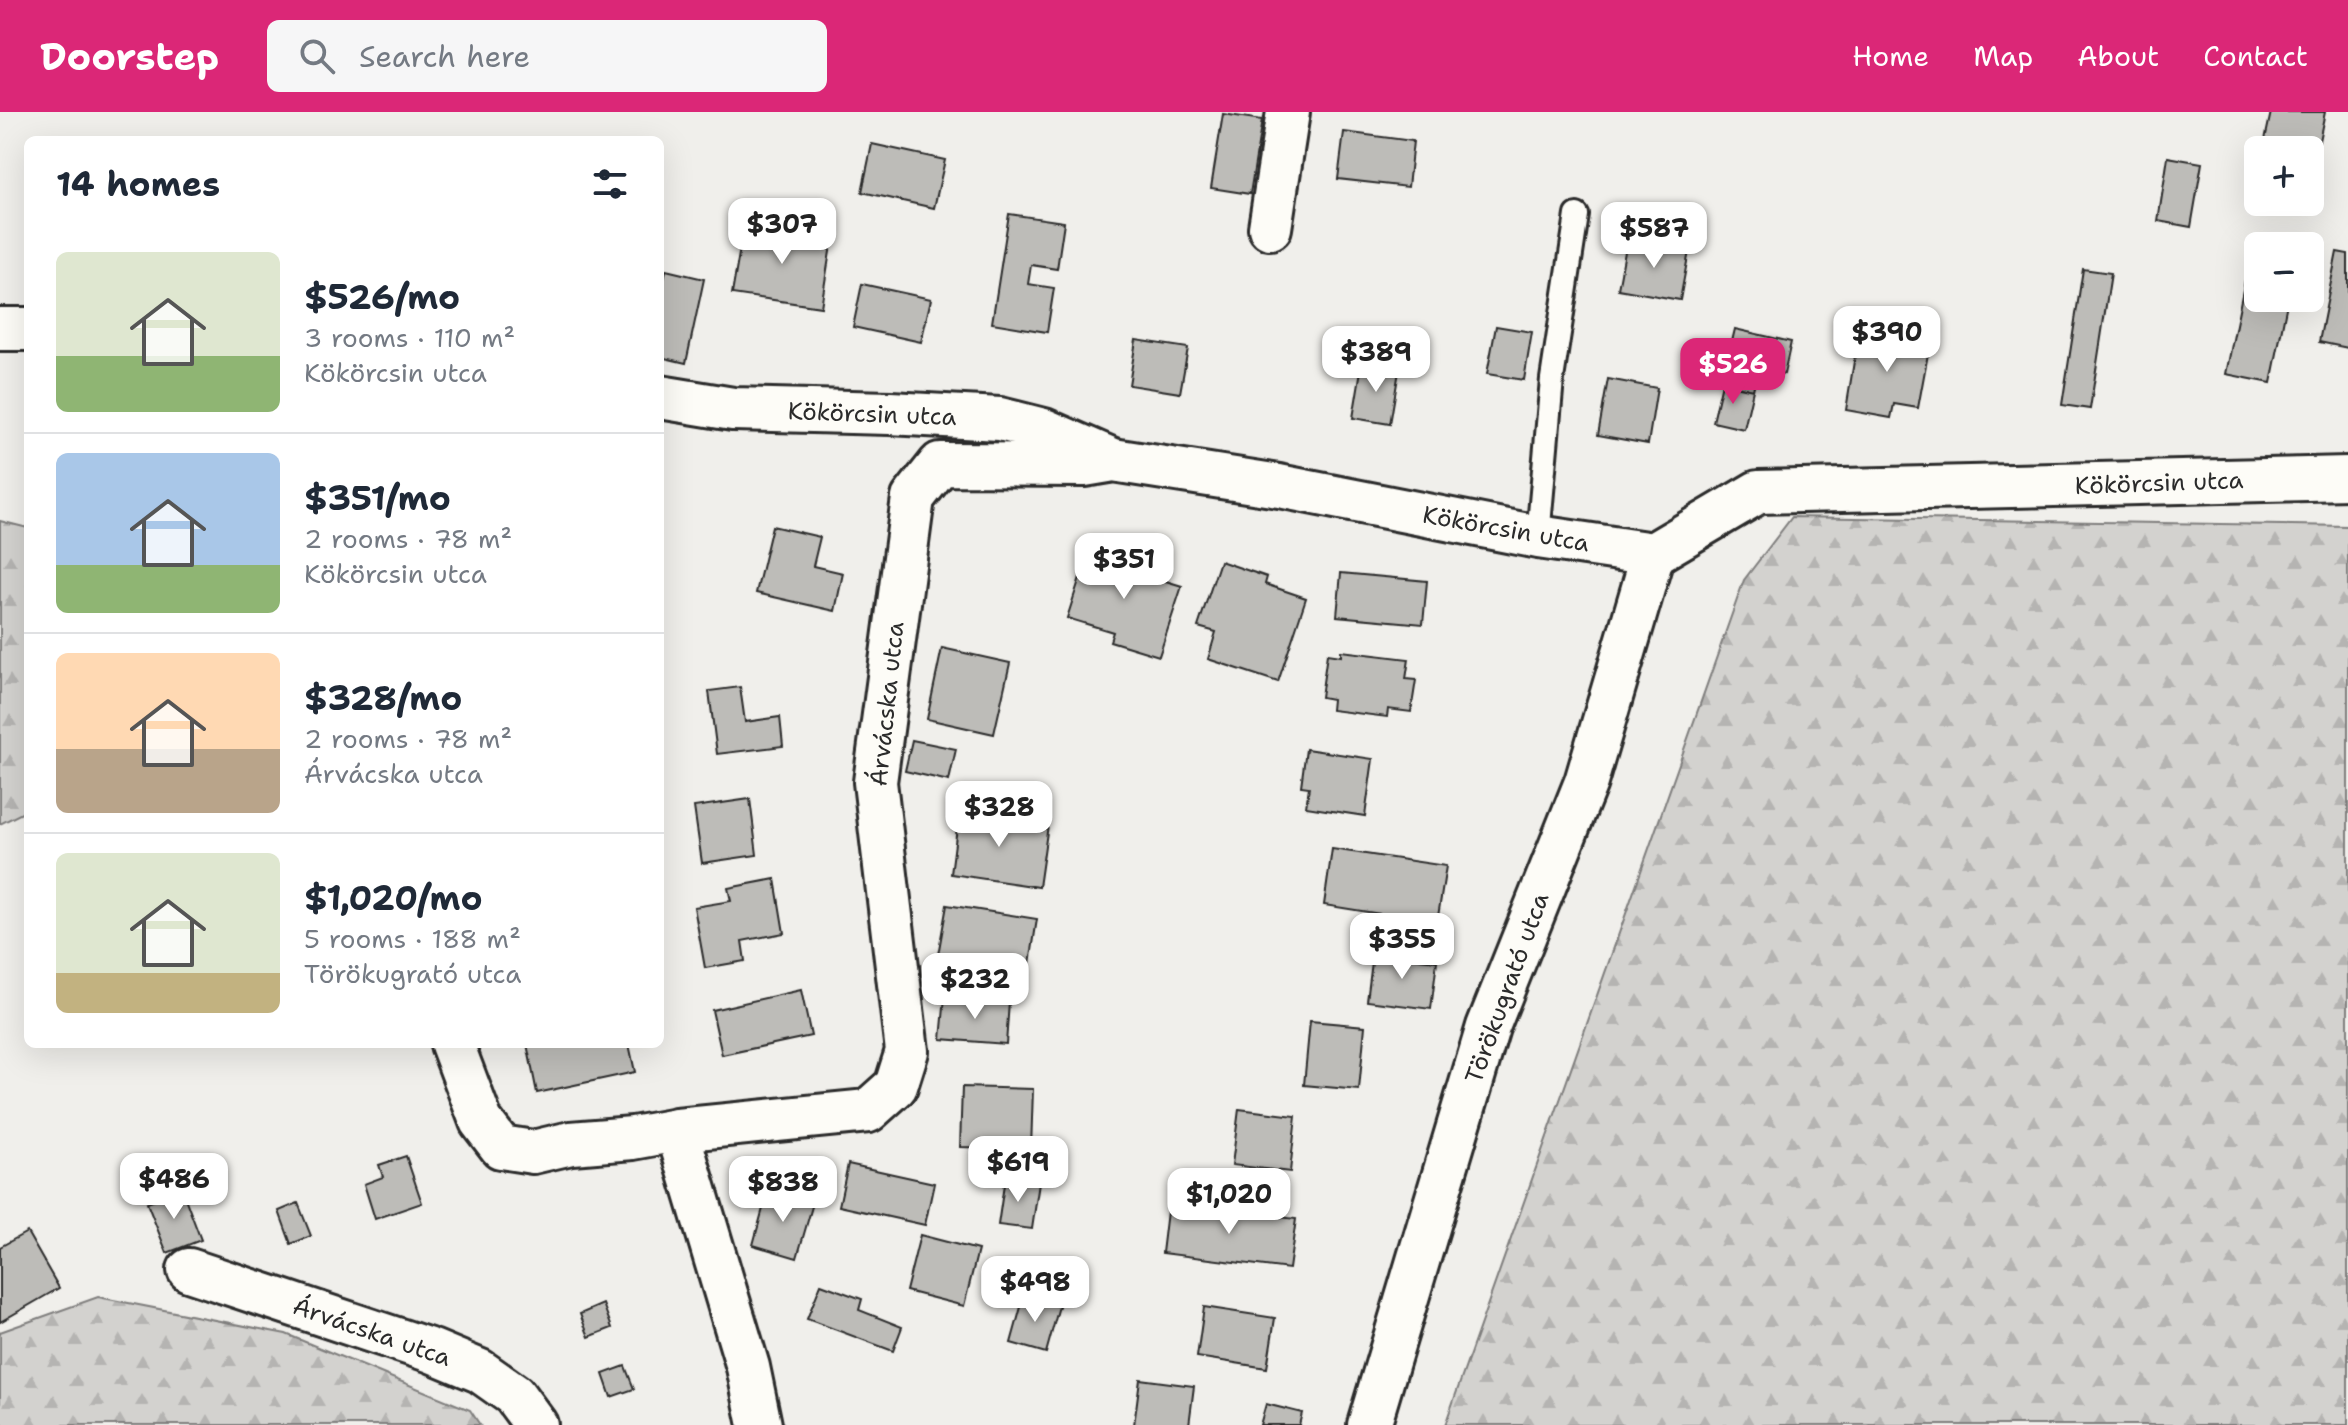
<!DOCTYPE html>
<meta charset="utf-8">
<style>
:root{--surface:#fff;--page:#f6f6f7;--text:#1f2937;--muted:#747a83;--line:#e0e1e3;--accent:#db2777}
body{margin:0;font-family:"Shantell Sans",sans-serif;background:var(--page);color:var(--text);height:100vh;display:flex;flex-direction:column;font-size:30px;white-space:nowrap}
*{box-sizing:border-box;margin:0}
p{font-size:26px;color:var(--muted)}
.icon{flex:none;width:44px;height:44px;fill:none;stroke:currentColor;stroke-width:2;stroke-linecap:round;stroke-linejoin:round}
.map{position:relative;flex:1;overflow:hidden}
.drawer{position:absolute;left:24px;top:24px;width:640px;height:912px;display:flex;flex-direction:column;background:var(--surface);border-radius:12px;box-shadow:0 8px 32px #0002}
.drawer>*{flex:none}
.tools{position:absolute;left:2244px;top:24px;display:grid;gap:16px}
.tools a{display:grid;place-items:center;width:80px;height:80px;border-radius:12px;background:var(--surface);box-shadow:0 8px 32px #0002;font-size:40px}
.price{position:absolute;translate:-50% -68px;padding:0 18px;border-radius:16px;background:#fff;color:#222;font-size:26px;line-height:52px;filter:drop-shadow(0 2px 4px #0008)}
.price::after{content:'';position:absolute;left:50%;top:48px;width:24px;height:18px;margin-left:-12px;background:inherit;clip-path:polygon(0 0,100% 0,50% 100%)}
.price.current{background:var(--accent);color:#fff}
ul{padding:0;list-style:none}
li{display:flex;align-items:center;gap:24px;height:200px;padding:0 32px}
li+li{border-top:2px solid var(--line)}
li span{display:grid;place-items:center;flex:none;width:224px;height:160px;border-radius:12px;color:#555}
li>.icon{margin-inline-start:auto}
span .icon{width:96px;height:96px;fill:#fffc;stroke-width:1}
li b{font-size:34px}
h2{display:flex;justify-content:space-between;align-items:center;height:96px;padding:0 32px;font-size:34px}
header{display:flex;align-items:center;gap:48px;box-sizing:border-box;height:112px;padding:0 40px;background:var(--accent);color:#fff}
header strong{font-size:38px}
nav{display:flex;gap:44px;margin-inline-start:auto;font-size:28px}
.search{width:560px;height:72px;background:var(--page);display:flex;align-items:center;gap:20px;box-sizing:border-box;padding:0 28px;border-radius:12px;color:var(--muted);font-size:30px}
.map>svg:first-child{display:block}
.forest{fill:url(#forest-firs);stroke:#7f7e7d;stroke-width:2}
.building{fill:#bdbcb8;stroke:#2b2b2b;stroke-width:2}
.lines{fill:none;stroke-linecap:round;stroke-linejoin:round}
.lane-casing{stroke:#2b2b2b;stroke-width:28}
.street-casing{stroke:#2b2b2b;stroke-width:48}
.lane{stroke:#fdfcf7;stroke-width:22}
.street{stroke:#fdfcf7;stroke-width:42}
.labels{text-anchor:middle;stroke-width:7;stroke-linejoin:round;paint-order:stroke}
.street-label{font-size:24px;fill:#2b2b2b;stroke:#fdfcf7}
</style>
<header>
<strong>Doorstep</strong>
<div class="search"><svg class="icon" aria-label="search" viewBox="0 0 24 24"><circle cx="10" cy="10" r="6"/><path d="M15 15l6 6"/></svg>Search here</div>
<nav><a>Home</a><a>Map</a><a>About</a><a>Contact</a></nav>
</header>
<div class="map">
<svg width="2348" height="1313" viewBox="0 0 2348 1313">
<defs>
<pattern id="forest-firs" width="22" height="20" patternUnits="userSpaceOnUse" patternTransform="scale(2)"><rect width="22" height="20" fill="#d3d2cf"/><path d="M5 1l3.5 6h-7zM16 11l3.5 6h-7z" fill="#b5b4b2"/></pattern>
</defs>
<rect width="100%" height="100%" fill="#f0efeb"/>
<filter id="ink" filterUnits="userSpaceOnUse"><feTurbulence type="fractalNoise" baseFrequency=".0125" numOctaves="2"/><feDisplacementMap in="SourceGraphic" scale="16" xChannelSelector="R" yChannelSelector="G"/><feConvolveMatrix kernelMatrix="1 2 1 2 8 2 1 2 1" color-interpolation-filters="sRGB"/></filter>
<g filter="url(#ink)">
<g class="forest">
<polygon points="1792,405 2348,414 2348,1313 1445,1313 1744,468"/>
<polygon points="0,409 28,416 28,698 0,712"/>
<polygon points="98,1185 286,1222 470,1298 480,1313 0,1313 0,1220"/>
</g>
<g class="building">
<polygon points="2271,0 2325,0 2315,48 2310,47 2310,38 2263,37"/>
<polygon points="1223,2 1262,8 1250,82 1211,76"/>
<polygon points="1344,20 1413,29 1408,75 1338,67"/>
<polygon points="872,32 945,48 934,96 862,80"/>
<polygon points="2168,45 2202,51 2191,115 2158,109"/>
<polygon points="1009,102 1064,110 1057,157 1031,153 1028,172 1054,176 1047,220 992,211"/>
<polygon points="744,113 832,127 821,195 732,182"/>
<polygon points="1627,129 1689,139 1680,188 1618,177"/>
<polygon points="2337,140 2348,142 2348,236 2319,230"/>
<polygon points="2083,157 2111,161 2090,297 2062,293"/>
<polygon points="666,158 704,167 686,251 660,245 660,185"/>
<polygon points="2245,168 2258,170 2258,186 2288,186 2271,271 2226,262"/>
<polygon points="862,172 931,187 921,230 853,215"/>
<polygon points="1496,214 1532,220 1524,268 1487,262"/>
<polygon points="1735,217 1791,230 1784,262 1758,256 1753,278 1722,271"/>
<polygon points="1859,219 1930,231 1918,296 1894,292 1891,306 1846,298"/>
<polygon points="1136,228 1188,236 1180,281 1129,273"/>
<polygon points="1362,252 1399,259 1390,312 1353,306"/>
<polygon points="1608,267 1657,276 1648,332 1598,323"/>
<polygon points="1722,271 1753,278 1744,317 1713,310"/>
<polygon points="772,414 820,425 813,454 843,461 835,499 756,481"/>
<polygon points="1091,431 1137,446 1133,459 1182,474 1159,544 1110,529 1113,520 1067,506"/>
<polygon points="1220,449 1267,465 1265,472 1306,486 1278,570 1208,547 1216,520 1198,515"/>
<polygon points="1341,461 1427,469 1423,512 1337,504"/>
<polygon points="942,536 1010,551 994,622 927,607"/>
<polygon points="1341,539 1409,547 1406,567 1416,568 1411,600 1388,597 1387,605 1331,598 1332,587 1321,585 1327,542 1341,544"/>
<polygon points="740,575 745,610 780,605 783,634 717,642 709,579"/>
<polygon points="912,628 956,637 949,669 905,659"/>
<polygon points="1306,637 1373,647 1365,704 1306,695 1309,675 1301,674"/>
<polygon points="750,687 757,743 702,751 694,695"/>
<polygon points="959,700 1048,713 1039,775 951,762"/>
<polygon points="1332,737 1446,754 1437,811 1324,793"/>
<polygon points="775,767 784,821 742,829 745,849 705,856 694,795 731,789 728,776"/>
<polygon points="947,793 1037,807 1029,858 938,843"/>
<polygon points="1373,842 1437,849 1431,897 1367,889"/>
<polygon points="801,878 811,924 722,943 712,898"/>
<polygon points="945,885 1009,890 1006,932 941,927"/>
<polygon points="1310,909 1365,914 1359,978 1304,973"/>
<polygon points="527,932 629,932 635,960 537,981"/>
<polygon points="962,975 1033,977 1031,1037 960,1035"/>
<polygon points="1239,997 1296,1004 1290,1060 1232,1053"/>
<polygon points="406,1044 422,1091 375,1107 364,1072 383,1065 379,1053"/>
<polygon points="848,1052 934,1071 925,1113 839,1094"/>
<polygon points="1005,1066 1039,1071 1032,1117 998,1113"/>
<polygon points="182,1078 201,1128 167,1141 147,1091"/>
<polygon points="768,1078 813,1091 797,1146 753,1133"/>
<polygon points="298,1091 311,1124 291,1132 279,1099"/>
<polygon points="1168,1091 1296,1107 1289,1157 1162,1141"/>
<polygon points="27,1120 59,1176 0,1210 0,1135"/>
<polygon points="920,1123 978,1138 964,1194 906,1179"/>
<polygon points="821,1172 862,1187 859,1198 902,1215 893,1239 807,1207"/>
<polygon points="1024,1184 1059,1194 1046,1241 1011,1231"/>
<polygon points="603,1192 612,1216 589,1225 580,1202"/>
<polygon points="1204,1195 1275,1206 1267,1256 1197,1245"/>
<polygon points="625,1254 634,1277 611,1285 603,1262"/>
<polygon points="1140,1267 1194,1274 1189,1313 1134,1313"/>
<polygon points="1266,1292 1302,1301 1299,1313 1260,1313"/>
</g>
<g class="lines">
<defs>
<polyline id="lane" points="1538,425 1552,267 1577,103"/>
<g id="street">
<polyline points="1270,116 1288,0"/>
<polyline points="0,217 28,217"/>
<polyline points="660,285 733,297 890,301 1000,307 1044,318 1113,348 1279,374 1538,425 1653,442 1758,380 2348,366"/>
<polyline points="452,932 481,1009 501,1035 533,1040 571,1031 633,1026 677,1018 868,999 896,974 907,939 875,670 913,386 940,352 1084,353 1108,349"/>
<polyline points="677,1018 748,1255 760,1313"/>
<polyline points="189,1158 432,1239 480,1259 514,1283 536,1313"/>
<polyline points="1369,1313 1488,915 1586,670 1653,442"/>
</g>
</defs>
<use href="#lane" class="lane-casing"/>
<use href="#street" class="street-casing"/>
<use href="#lane" class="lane"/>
<use href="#street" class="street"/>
</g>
</g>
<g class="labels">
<g class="street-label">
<text transform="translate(872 302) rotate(2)" y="8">Kökörcsin utca</text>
<text transform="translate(2159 371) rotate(-2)" y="8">Kökörcsin utca</text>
<text transform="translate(1506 417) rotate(10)" y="8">Kökörcsin utca</text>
<text transform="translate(887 592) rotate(-84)" y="8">Árvácska utca</text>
<text transform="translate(1507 876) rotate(-70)" y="8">Törökugrató utca</text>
<text transform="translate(372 1220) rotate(19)" y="8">Árvácska utca</text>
</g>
</g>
</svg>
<div class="tools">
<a>+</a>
<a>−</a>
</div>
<b class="price" style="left:782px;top:154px">$307</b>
<b class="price" style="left:1654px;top:158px">$587</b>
<b class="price" style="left:1887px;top:262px">$390</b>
<b class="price" style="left:1376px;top:282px">$389</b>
<b class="price current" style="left:1733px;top:294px">$526</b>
<b class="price" style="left:1124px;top:489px">$351</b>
<b class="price" style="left:999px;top:737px">$328</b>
<b class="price" style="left:1402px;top:869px">$355</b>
<b class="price" style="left:975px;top:909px">$232</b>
<b class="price" style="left:1018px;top:1092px">$619</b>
<b class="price" style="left:174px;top:1109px">$486</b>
<b class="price" style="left:783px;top:1112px">$838</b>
<b class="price" style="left:1229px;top:1124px">$1,020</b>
<b class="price" style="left:1035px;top:1212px">$498</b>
<section class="drawer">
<h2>14 homes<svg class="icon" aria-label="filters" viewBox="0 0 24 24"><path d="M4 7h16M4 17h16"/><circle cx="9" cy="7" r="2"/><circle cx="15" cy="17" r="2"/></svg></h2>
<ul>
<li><span style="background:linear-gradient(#dfe7d0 65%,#8fb573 0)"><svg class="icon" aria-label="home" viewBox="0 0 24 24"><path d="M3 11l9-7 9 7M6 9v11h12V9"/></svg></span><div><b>$526/mo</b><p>3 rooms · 110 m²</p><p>Kökörcsin utca</p></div></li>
<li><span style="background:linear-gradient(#a9c7e8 70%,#8fb573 0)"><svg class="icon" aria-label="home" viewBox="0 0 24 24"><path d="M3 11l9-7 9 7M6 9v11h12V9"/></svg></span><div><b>$351/mo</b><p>2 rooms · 78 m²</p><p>Kökörcsin utca</p></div></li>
<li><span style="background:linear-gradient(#ffd9b3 60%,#b9a48a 0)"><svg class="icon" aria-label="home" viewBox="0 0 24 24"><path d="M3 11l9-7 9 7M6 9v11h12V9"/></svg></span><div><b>$328/mo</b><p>2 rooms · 78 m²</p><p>Árvácska utca</p></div></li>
<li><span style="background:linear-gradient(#dfe7d0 75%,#c2b280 0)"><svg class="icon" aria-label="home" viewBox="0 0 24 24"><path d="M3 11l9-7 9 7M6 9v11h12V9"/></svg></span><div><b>$1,020/mo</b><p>5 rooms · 188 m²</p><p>Törökugrató utca</p></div></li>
</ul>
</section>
</div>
